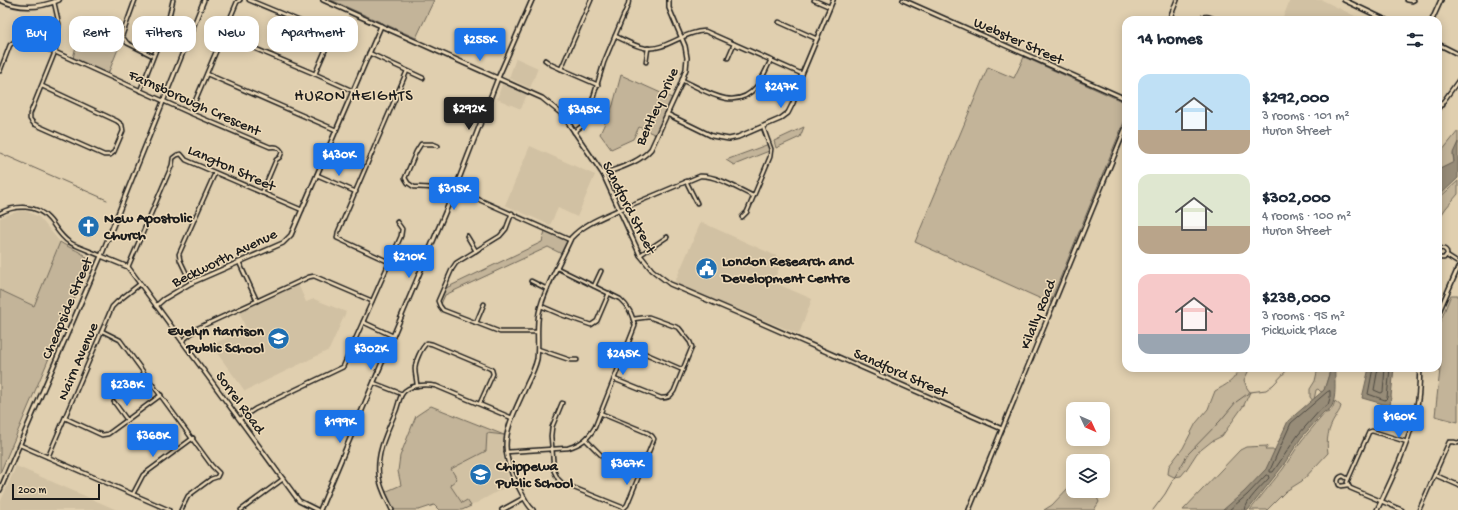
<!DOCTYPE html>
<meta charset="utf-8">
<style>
:root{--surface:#fff;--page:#f6f6f7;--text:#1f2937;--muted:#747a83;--accent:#1a73e8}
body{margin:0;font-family:"Gochi Hand",sans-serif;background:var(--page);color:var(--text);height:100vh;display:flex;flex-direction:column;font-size:15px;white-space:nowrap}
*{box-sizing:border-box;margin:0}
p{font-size:13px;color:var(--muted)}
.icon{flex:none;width:22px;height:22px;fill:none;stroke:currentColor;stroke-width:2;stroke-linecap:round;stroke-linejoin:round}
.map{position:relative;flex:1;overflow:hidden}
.side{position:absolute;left:1122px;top:16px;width:320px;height:356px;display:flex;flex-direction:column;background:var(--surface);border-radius:12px;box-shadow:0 2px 10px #0003}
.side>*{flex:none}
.top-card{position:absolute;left:12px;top:16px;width:380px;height:36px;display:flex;gap:8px}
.needle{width:26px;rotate:134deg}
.tools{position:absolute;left:1066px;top:402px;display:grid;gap:8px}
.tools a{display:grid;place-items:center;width:44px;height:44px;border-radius:8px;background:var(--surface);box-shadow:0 2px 10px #0003;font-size:20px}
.scale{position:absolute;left:12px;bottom:10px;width:88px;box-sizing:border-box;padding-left:4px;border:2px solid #1c1c1c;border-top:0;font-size:11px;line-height:14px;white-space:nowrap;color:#1c1c1c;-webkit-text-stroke:3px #eddab8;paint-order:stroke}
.price{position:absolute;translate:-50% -34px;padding:0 9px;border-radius:4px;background:var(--accent);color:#fff;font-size:13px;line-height:26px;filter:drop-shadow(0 1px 2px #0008)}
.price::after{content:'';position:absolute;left:50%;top:24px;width:12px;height:9px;margin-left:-6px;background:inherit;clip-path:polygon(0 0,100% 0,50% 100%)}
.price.current{background:#222;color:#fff}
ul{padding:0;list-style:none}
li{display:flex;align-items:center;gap:12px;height:100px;padding:0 16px}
li span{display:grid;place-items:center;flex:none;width:112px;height:80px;border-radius:12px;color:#555}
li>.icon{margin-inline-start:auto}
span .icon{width:48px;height:48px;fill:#fffc;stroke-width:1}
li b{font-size:17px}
h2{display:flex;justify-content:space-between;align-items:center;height:48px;padding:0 16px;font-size:17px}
.tag{padding:0 14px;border-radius:12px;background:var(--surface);box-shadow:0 2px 10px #0003;font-size:14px;line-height:36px}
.tag.current{background:var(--accent);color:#fff}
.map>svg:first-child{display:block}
.built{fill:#d1c1a3}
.green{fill:#c3b499;stroke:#70685a}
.water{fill:#978c78;stroke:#665f53}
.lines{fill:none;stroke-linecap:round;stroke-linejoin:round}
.shore{stroke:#4d4941;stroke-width:1}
.stream{stroke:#665f53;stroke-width:1}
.street-casing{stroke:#1c1c1c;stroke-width:5.5}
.secondary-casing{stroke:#1c1c1c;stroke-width:6}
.street{stroke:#eddab8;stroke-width:2.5}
.secondary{stroke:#eddab8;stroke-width:3}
.labels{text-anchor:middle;stroke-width:3;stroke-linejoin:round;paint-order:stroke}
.street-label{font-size:15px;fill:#1c1c1c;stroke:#eddab8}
.poi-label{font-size:15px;font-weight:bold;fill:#1c1c1c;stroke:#eddab8;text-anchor:start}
.neighbourhood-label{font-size:16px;letter-spacing:1px;fill:#1c1c1c;stroke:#eddab8}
</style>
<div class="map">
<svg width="1458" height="510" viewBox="0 0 1458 510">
<rect width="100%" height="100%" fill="#e0cfaf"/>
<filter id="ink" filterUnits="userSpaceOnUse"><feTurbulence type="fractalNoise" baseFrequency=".025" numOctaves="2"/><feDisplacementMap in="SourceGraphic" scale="8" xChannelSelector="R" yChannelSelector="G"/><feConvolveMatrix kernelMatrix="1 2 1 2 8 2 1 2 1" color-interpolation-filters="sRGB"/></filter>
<g filter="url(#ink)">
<g class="built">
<polygon points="1290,0 1322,0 1359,18 1358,20 1282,20"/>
<polygon points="516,58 538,68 530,88 509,78"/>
<polygon points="502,84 527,94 521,109 497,99"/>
<polygon points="530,146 595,175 577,217 558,208 550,225 505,205"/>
<polygon points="24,210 39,217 60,242 34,306 0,290 0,218 6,215"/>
<polygon points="701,222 783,259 773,282 812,299 799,334 674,284"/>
<polygon points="298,284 306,302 314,299 346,312 329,350 245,391 211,345 246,329 239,311"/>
<polygon points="487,433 504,435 502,449 504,465 511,484 471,506 467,501 462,503 450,485 457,479 451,469 464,463"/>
<polygon points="16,466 117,510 0,510 0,503"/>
</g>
<g class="green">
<polygon points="331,0 434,0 416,38"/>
<polygon points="80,31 121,36 122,42 120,44 108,74 73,58"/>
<polygon points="1024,57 1126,103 1126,117 1050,303 915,242 988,67 1014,78"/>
<polygon points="621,75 672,98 656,135 639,127 633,139 611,149 600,134 613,105"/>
<polygon points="804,127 800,137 776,148 774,141"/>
<polygon points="1458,131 1458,144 1453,155 1454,163 1438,171 1438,156"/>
<polygon points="769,144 769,151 734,165 726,160"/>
<polygon points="1458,181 1458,194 1446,208 1438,220 1438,199"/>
<polygon points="545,231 566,240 567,243 562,254 548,247 445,295 441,304 440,301 446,288 542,242"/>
<path d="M60,242C70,249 84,251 90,262L0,473V290L34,306Z"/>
<polygon points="1451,295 1458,295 1458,422 1435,416 1441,360 1438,359 1438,327"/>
<path d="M1238,368H1250L1244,380L1247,388L1250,392L1244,405L1222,436L1212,441L1197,453L1186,470L1181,476L1174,477L1168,474L1169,466L1183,448L1196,423L1208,409L1215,391C1225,385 1236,381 1238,368Z"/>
<polygon points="1318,368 1331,368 1324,391 1321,392 1318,389 1316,390 1314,400 1313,401 1310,397 1310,389 1315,381"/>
<path d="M1335,401L1341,406C1340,411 1337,414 1335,418C1328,429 1326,440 1328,453L1302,481L1286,491L1267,510H1250L1283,469L1302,440L1325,413C1332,413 1333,407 1335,401Z"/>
<polygon points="431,406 504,435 487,433 486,451 451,469 457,479 450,485 462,503 467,500 471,506 462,510 439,510 434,505 419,510 394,510 385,492 401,485 398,471 400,456 416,416"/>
<polygon points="1268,446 1265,450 1276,450 1266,470 1244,494 1225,510 1183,510 1240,450 1246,447"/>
<polygon points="1070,486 1073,486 1073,491 1091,491 1096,495 1099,502 1094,510 1044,510 1052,505"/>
</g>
<g class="water">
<polygon points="1458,142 1458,178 1438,197 1438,170 1454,162 1453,153"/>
<path d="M1331,368H1335C1334,380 1339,410 1324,412L1301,438L1282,467L1248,510H1223L1244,492L1266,469L1288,421L1324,390Z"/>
<polygon points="1369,368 1394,368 1390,406 1362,398"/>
</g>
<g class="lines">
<g class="shore">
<polyline points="1373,368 1368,394 1385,400 1387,398 1390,368"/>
<polyline points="1378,368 1374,390 1381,393 1383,392 1385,368"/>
<polygon points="1330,391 1330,398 1328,405 1321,409 1298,435 1273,472 1270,472 1270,470 1291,423 1327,392"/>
<path d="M1229,510L1247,495L1266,475H1268L1269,478C1262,486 1246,500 1245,510"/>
</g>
<g class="stream">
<polyline points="0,153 107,200"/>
<polyline points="1153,510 1165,494 1188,454 1220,421 1236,402 1250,392 1266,390 1273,385 1289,368"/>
</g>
<defs>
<g id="street">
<polyline points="135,0 122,36 127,43 153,56"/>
<polyline points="249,0 331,34 332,39 328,44 315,74"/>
<polyline points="814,0 830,7"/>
<polyline points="1407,0 1412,1 1414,0"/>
<path d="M1199,20C1204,14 1210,17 1217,20"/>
<polyline points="779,22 817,39"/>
<polyline points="223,35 315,74 353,91"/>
<path d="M615,36C624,40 634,46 645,48C666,51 684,31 705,31L802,74"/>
<polyline points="369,53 423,78"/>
<polyline points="728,58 734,44"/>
<polyline points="545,60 552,65 598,85"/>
<polyline points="646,62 648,48"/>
<polyline points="561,69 591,0"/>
<path d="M0,71L10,45L18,39L21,40L55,52L190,113L270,147C276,146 279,147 282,152L280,157L276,160L262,193"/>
<polyline points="207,74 336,130"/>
<path d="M682,80C704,90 735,113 756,87C762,80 766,69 771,60"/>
<polyline points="42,86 117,121 122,125 123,131 114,152 110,155 104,155 34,124 30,119 30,114 55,52 59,24 54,2"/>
<polyline points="140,91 169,17 173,0"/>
<polyline points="1438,103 1442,105"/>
<polyline points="1438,109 1458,81"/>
<polyline points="190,113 237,2 240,0"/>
<polyline points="574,132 582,126 587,118 604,62 628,5 629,0"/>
<polyline points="438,146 433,144 421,144 416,152 405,178 408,183 414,187 455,189 570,240"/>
<polyline points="317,175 356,192"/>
<polyline points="686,181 697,203"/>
<path d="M619,210L700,176C716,175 738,189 753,196"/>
<path d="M0,213C15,205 37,204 49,219C56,227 60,236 69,242C79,248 91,251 101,256"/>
<polyline points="512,213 506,229 500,236 456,263 452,269 438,301 440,306 443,310 500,332 537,332"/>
<polyline points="742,217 747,212 770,157 771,149 763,127"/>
<polyline points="467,236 476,251"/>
<path d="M1438,250C1442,247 1447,249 1447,254L1444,258H1441L1438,257"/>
<polyline points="640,255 667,237"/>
<polyline points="1447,256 1458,263"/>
<polyline points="239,262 257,301"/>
<polyline points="389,262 337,238 338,232 407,71"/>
<polyline points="128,267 172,165 173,158 177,155 181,154 186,160 302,210"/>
<polyline points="531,281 547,289"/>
<polyline points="191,283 180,260 179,254 215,173"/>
<polyline points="594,286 601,271"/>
<polyline points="541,306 562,315 591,325 597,321 609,293"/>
<polyline points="363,322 393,336"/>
<polyline points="476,323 484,304"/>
<polyline points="102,331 120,340 212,466 219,473 217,477 211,479 188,496 181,510"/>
<polyline points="182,341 198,328 309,277 314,276 372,301"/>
<polyline points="628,346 683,370"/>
<polyline points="538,349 570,360 577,360"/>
<path d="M614,379L661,398C668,398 670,397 674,391L692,347L690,342L679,328L649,317L633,319"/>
<polyline points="374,383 402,394"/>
<path d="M417,386C417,381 415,375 415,369C415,362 421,348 427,343L432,344L489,368L492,370L493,374L480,403"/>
<polyline points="114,402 127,420"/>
<polyline points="562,403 552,427 551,436 554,471 558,479 562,483 624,508 627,505 654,439 652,436 648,433 600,413"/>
<polyline points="65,418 102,435 108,434 161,395"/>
<polyline points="240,419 255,409 343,367 401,236 402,229 397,222"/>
<polyline points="586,440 605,459"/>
<polyline points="20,445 169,510"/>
<path d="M506,452L568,448C581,444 588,439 595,427L635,326C632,314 629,307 620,299L557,268"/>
<polyline points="48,457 112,307 117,302 140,284"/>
<polyline points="1435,475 1458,485"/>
<path d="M1348,485L1341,486L1339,485C1337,481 1338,477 1343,476L1348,479"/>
<polyline points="133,494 143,475 193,438"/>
<polyline points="241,510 283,479"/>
<path d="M392,510C387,499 380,488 379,476C376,453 387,432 396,411C398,406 399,399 402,394C409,384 426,384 436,386L512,418"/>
<polyline points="1402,510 1350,488 1347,482 1369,432 1372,431 1407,442"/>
<polyline points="1419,510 1449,442 1454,442 1458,443"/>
</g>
<g id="secondary">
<path d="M0,0C19,9 40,8 59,0"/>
<polyline points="323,0 515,86 542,98 563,115 603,174 640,255 652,270 670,284 745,316 1002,429"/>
<polyline points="903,0 1126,99"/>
<polyline points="1344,0 1386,20"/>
<polyline points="1169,20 1177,0"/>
<polyline points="1432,20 1441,0"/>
<polyline points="1438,44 1458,54"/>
<polyline points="667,114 712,136 729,139 738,137 780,119 788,113 793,103 802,74 833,0"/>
<path d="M603,174C619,168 639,163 651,149L680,86L686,69L687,58L685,46L669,8V0"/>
<polyline points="101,256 128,267 299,501 317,510"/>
<polyline points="156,306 164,299 191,283 283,243 291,235 381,26"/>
<polyline points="1438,314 1458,268"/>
<polyline points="0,490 101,256 204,0"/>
<polyline points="320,510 455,189 498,78 532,0"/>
<polyline points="502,510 524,498"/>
<path d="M533,510C526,504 522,493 517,484C495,443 510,423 527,384C531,376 535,368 537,359C539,344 536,328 539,313C544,289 561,261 571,238C584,224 601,218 618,210"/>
<polyline points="969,510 1126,127"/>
<path d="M1377,510C1393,477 1410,441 1417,405C1420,393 1419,380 1420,368"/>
</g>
</defs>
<use href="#street" class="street-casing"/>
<use href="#secondary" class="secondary-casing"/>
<use href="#street" class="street"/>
<use href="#secondary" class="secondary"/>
</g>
</g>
<defs>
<symbol id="church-disc" viewBox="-11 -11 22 22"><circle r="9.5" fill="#1f6fb2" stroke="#eddab8"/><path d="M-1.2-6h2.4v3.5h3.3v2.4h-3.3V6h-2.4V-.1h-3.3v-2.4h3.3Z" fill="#fff"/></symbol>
<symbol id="civic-disc" viewBox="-11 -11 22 22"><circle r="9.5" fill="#1f6fb2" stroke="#eddab8"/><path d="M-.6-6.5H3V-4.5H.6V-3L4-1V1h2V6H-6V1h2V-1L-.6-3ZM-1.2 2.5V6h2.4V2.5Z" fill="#fff"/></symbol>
<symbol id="school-disc" viewBox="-11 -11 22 22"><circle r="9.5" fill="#1f6fb2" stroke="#eddab8"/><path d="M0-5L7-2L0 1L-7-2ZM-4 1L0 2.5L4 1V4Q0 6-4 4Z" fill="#fff"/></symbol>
</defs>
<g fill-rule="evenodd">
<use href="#church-disc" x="76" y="214" width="25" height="25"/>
<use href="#civic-disc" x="694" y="256" width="25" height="25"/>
<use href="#school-disc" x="266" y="326" width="25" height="25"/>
<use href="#school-disc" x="468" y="462" width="25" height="25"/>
</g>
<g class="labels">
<g class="street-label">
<text transform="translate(1019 40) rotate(24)" y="5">Webster Street</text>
<text transform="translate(195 102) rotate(24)" y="5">Farnsborough Crescent</text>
<text transform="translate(656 106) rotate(-65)" y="5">Bentley Drive</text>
<text transform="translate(232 167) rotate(24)" y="5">Langton Street</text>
<text transform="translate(630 207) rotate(63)" y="5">Sandford Street</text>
<text transform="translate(224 257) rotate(-26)" y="5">Beckworth Avenue</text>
<text transform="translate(66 308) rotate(-67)" y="5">Cheapside Street</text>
<text transform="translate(1037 314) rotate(-68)" y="5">Kilally Road</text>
<text transform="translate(77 361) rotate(-67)" y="5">Nairn Avenue</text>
<text transform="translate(901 372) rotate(24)" y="5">Sandford Street</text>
<text transform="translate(241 402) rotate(54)" y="5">Sorrel Road</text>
</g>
<g class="poi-label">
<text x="104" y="222">New Apostolic<tspan x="104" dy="17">Church</tspan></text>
<text x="722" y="265">London Research and<tspan x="722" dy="17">Development Centre</tspan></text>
<text x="264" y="335" text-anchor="end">Evelyn Harrison<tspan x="264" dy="17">Public School</tspan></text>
<text x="496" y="470">Chippewa<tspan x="496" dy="17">Public School</tspan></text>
</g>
<g class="neighbourhood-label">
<text x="354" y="100">HURON HEIGHTS</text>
</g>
</g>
</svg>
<div class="tools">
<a><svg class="needle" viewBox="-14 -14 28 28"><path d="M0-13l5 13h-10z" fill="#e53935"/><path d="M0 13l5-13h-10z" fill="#747a83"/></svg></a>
<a><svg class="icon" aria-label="layers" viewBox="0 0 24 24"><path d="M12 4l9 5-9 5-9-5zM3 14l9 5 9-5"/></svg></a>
</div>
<div class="scale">200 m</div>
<b class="price" style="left:480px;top:62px">$255K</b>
<b class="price" style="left:781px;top:109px">$247K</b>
<b class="price current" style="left:469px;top:131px">$292K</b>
<b class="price" style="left:584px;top:132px">$345K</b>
<b class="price" style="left:339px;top:177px">$430K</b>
<b class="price" style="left:454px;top:211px">$315K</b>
<b class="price" style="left:409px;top:279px">$210K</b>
<b class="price" style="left:371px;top:371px">$302K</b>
<b class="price" style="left:623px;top:376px">$245K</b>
<b class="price" style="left:127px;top:407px">$238K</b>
<b class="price" style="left:1399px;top:439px">$160K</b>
<b class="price" style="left:340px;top:444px">$199K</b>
<b class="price" style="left:153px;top:458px">$368K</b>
<b class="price" style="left:627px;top:486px">$367K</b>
<div class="top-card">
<a class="tag current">Buy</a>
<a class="tag">Rent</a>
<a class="tag">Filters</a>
<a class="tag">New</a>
<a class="tag">Apartment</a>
</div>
<section class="side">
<h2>14 homes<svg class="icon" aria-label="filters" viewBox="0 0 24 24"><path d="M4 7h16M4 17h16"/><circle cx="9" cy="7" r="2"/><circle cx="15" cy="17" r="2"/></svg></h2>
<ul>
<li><span style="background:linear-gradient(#bfe0f5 70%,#b9a48a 0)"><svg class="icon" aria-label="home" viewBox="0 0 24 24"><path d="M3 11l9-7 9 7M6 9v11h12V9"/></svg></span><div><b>$292,000</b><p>3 rooms · 101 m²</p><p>Huron Street</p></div></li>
<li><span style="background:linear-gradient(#dfe7d0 65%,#b9a48a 0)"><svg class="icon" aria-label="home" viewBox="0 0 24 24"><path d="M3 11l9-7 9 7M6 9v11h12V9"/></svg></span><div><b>$302,000</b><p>4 rooms · 100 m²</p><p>Huron Street</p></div></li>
<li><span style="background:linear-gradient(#f6c9c9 75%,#9aa5b1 0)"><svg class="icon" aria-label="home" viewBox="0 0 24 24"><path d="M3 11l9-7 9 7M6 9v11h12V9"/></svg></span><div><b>$238,000</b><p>3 rooms · 95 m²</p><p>Pickwick Place</p></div></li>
</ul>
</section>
</div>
